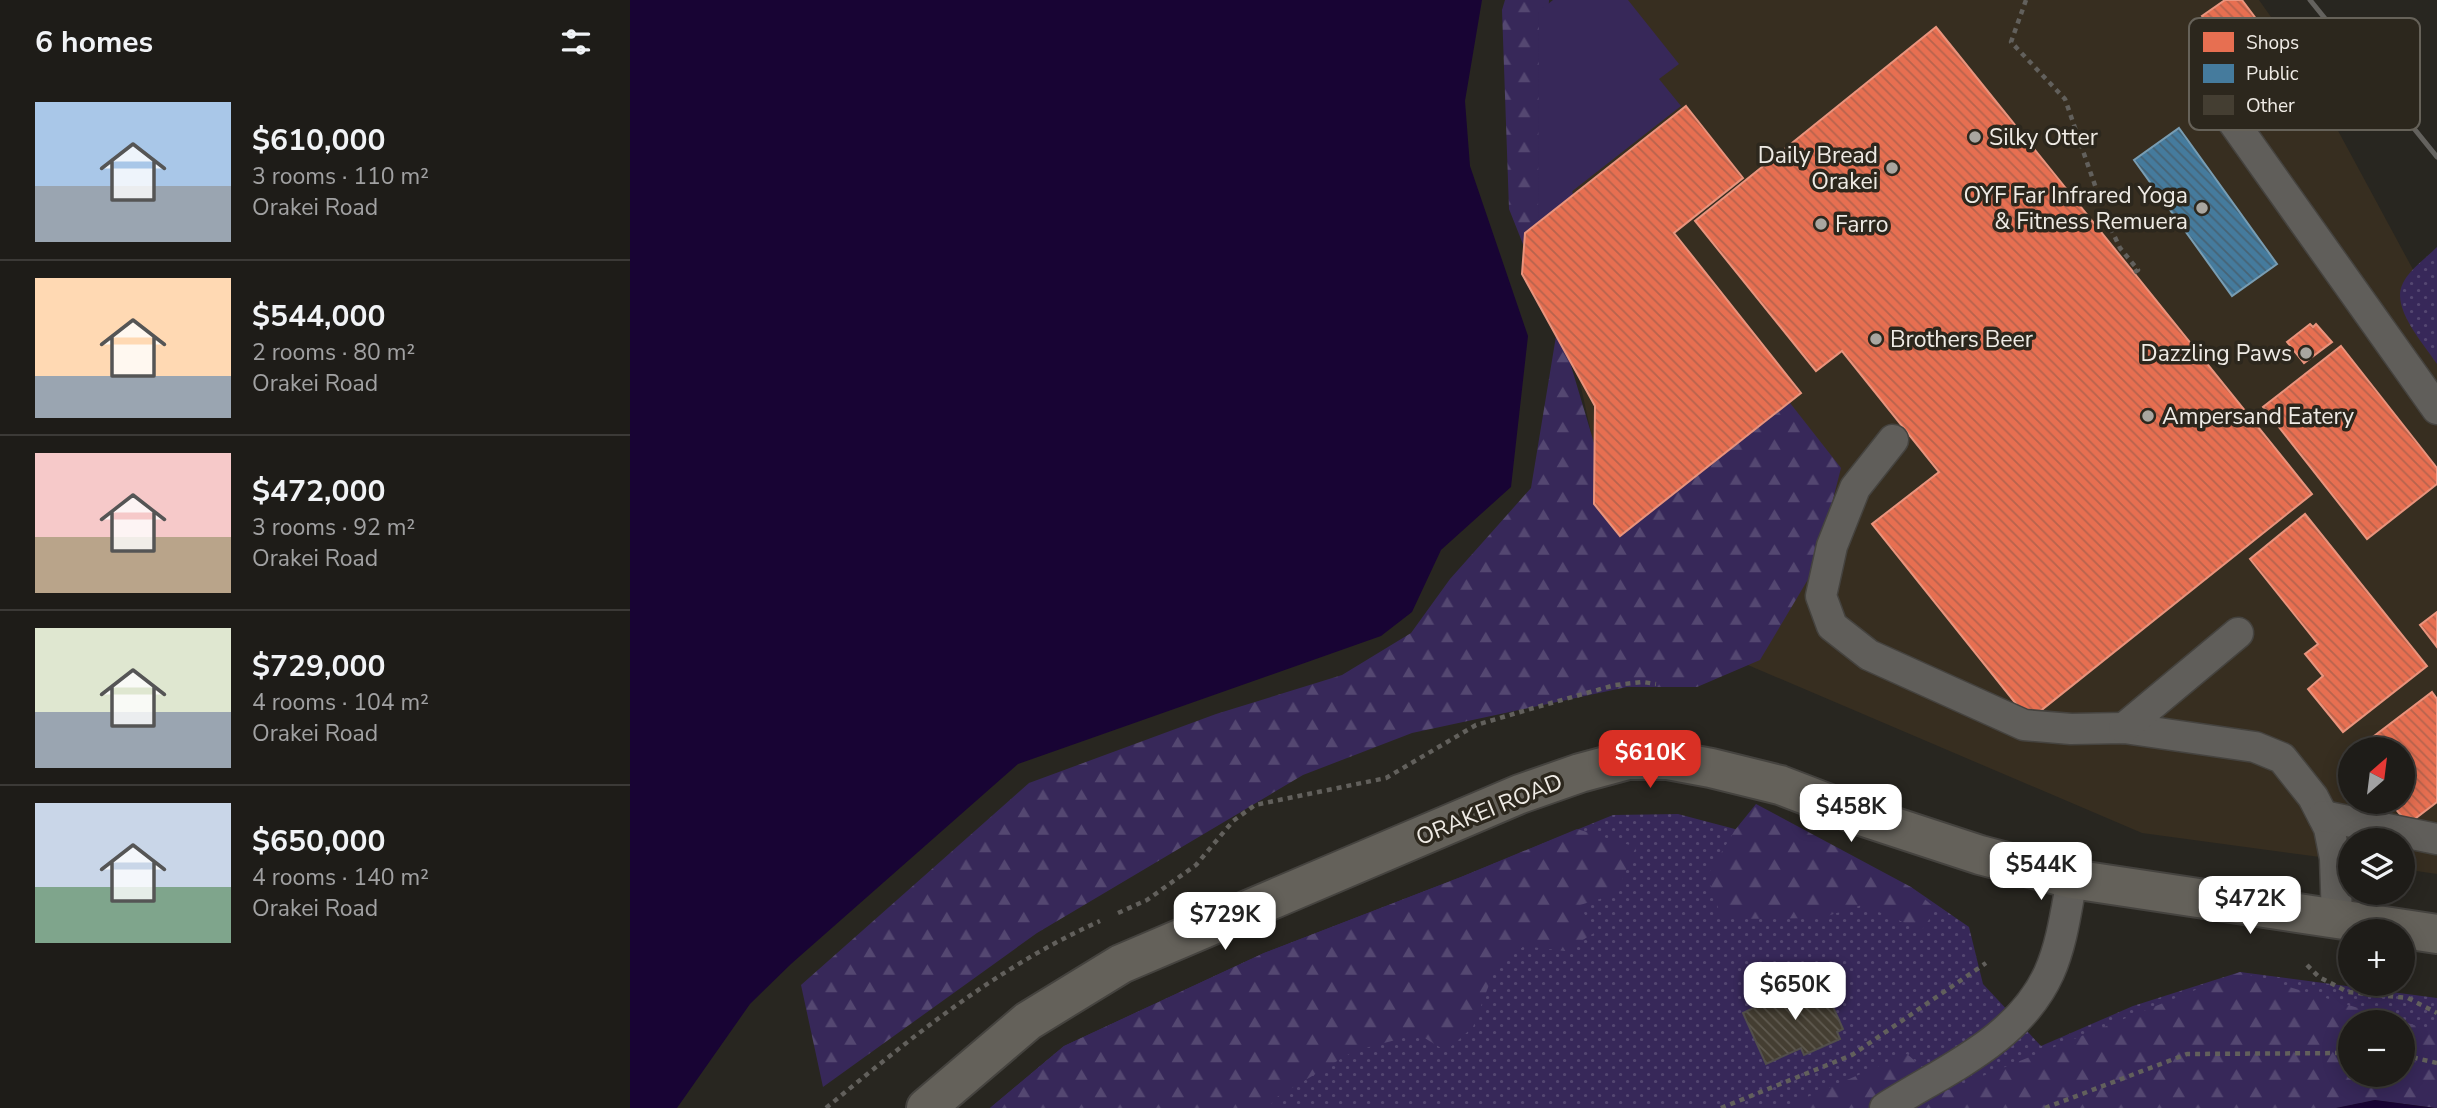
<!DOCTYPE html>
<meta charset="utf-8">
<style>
:root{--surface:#1e1c18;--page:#262521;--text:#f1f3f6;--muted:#a1a1a2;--line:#3c3a37;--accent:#d93025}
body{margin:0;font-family:"Nunito Sans",sans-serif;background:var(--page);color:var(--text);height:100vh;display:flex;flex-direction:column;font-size:26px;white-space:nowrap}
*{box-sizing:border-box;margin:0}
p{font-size:23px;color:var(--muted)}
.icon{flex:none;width:38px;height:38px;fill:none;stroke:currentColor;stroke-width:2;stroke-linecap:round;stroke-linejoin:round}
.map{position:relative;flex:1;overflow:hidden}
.details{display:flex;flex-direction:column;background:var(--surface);width:630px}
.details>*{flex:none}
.needle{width:46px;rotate:28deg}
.buttons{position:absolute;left:1708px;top:737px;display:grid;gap:14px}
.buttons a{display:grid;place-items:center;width:77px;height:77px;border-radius:50%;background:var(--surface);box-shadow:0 4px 18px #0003,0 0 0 2px var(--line);font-size:35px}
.price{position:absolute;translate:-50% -60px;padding:0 16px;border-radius:14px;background:#fff;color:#222;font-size:23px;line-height:46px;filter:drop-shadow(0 2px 4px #0008)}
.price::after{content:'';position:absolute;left:50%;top:42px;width:21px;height:16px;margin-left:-10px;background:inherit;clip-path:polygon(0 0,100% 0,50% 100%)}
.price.active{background:var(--accent);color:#fff}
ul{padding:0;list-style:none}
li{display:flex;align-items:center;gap:21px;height:175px;padding:0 35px}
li+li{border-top:2px solid var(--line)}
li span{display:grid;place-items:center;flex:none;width:196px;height:140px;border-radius:0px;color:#555}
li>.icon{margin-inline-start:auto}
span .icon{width:84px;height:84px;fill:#fffc;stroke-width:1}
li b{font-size:30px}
h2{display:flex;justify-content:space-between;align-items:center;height:84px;padding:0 35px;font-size:30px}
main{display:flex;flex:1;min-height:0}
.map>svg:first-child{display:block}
.built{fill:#372e20;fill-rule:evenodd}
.grass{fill:url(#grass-dots);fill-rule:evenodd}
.forest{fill:url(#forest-firs);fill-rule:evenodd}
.garden{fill:#372859}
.water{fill:#180434}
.shops{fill:url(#shops-back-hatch);stroke:#e9947d;stroke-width:2}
.public{fill:url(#public-back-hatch);stroke:#789db3;stroke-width:2}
.building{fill:url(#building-back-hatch);stroke:#524f4b;stroke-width:2}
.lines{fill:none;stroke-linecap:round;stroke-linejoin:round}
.service-casing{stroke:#45433f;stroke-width:33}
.secondary-casing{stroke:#45433f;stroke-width:42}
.path{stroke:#62605c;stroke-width:4.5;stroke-dasharray:5 5;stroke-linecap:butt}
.service{stroke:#605e5a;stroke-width:30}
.secondary{stroke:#64615a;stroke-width:38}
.rail{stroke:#64625e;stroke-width:5}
.poi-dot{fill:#a9a6a0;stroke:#2c271d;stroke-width:2.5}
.labels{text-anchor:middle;stroke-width:7;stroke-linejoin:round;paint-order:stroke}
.poi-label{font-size:23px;fill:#efebe5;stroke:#2c271d;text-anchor:start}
.street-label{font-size:23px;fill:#efebe5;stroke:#2c271d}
.key{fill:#2c271d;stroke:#666259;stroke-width:2}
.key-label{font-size:19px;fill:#efebe5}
</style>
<main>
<section class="details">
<h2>6 homes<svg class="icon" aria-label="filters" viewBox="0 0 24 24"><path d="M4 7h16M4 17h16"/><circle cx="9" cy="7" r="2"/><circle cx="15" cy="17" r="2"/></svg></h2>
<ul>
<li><span style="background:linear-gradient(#a9c7e8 60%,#9aa5b1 0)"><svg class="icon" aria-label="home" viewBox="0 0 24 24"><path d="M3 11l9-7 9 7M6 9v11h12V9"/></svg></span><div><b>$610,000</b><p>3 rooms · 110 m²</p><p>Orakei Road</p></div></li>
<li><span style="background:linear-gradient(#ffd9b3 70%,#9aa5b1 0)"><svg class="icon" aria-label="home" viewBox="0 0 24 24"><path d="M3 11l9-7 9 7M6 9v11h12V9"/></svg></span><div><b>$544,000</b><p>2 rooms · 80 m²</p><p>Orakei Road</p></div></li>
<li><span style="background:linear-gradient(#f6c9c9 60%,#b9a48a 0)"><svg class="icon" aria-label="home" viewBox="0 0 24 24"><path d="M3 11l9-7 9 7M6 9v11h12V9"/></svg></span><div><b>$472,000</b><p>3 rooms · 92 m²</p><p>Orakei Road</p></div></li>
<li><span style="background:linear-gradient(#dfe7d0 60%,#9aa5b1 0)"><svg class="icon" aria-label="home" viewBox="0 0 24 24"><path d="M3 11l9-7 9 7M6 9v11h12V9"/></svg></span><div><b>$729,000</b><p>4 rooms · 104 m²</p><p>Orakei Road</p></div></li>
<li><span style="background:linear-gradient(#c9d6e8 60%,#7fa58c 0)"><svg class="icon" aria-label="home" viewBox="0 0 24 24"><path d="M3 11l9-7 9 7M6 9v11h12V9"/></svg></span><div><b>$650,000</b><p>4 rooms · 140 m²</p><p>Orakei Road</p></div></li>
</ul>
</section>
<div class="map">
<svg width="1807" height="1108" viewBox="0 0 1807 1108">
<defs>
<pattern id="grass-dots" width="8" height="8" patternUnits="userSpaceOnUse" patternTransform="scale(1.75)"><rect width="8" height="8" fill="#372859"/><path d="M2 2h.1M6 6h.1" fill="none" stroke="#544771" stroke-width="1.8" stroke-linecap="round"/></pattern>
<pattern id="forest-firs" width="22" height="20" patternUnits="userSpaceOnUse" patternTransform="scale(1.75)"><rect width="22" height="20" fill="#372859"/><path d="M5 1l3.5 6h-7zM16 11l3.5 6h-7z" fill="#544771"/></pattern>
<pattern id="shops-back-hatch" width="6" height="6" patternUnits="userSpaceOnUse" patternTransform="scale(1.75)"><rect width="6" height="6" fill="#e76f51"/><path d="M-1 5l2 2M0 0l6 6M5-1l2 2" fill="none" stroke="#b7634d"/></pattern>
<pattern id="public-back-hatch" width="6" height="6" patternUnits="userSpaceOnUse" patternTransform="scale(1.75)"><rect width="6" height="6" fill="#457b9d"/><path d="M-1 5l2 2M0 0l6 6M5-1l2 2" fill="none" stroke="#466375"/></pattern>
<pattern id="building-back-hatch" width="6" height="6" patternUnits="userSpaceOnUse" patternTransform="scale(1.75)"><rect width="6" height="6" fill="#443e32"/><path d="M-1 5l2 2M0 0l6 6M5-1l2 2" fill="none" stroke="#5f5a50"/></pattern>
</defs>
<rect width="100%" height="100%" fill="#282620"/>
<path class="built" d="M930,0H1629L1665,51L1807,314V874L1773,869V840H1720V861L1512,833L1085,651L988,555L919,242ZM1720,749H1773V802H1720Z"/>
<g class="grass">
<path d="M1807,247V364C1793,343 1760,307 1773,283C1779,270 1796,258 1807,247Z"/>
<path d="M1048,814L1120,833L1281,887L1339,927L1353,984L1411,1046L1503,1006L1610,972L1807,998V1108L1745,1100L1706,1108H360L434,1046L634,953L831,877L983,815ZM1720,1022H1773V1074H1720Z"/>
</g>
<g class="forest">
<polygon points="875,0 919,0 916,56 943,195 903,238 981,500 1153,394 1211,468 1186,566 1130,660 1067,687 997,687 782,733 673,775 407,933 193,1087 171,985 399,783 586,714 712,675 781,633 820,579 901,488 927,330 879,209 872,10"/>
<polygon points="1126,804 1281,887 1306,909 1292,930 1232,905 1191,918 1092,919 1077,876 1105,830"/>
<polygon points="947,829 1006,847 986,894 950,905 964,933 935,951 894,946 865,969 843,1027 816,1051 788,1034 724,1051 647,1097 638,1108 360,1108 434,1046 634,953 831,877"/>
<path d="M1610,972L1807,1032V1108L1745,1100L1706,1108H1152L1277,1054L1318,1090ZM1720,1022H1773V1074H1720Z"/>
</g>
<polygon class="garden" points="923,0 998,0 1049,64 1029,79 1051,106 908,218 909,11"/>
<g class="water">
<polygon points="0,0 852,0 835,101 840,166 898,336 881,487 811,550 782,612 751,636 388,764 161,964 120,1004 47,1108 0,1108"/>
<polygon points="1745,1100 1805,1108 1706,1108"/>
</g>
<g class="shops">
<polygon points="1595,0 1612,0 1651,52 1617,76 1572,16"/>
<polygon points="1306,27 1682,494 1399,720 1242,524 1309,472 1212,351 1186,371 1065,221"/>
<polygon points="1056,106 1113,178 1044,233 1171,393 990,536 964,504 965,406 892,274 895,233"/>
<polygon points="1680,324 1683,327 1686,324 1702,342 1674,363 1657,342"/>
<polygon points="1711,346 1807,468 1807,484 1737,539 1633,407"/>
<polygon points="1675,514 1797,666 1713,732 1678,689 1693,676 1675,654 1688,644 1620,559"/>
<polygon points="1807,612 1807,647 1790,625"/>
<polygon points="1802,692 1807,699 1807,802 1778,824 1760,802 1773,802 1773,749 1727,749"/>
</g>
<polygon class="public" points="1549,128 1647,264 1602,296 1504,160"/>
<polygon class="building" points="1190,978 1213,1029 1207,1032 1210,1039 1174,1055 1171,1048 1136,1064 1113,1013 1150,995 1149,993"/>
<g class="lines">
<defs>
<g id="service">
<polyline points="1584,95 1807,409"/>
<polyline points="1263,440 1225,488 1202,546 1191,596 1202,626 1239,655 1394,725 1441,729 1494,728 1625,747 1652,758 1683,797 1699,828 1705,858 1707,919"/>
<polyline points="1494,728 1608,633"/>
<polyline points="1693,816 1807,839"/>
<path d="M1255,1108C1314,1070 1388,1041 1419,973C1432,944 1436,911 1442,879"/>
</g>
<polyline id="secondary" points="296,1108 398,1021 491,964 890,794 950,773 998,760 1038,760 1081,768 1150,785 1228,815 1350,855 1442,879 1807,934"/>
</defs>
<use href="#service" class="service-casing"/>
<use href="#secondary" class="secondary-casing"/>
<g class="path">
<polyline points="1396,0 1381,42 1435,99 1477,220 1490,248 1508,270 1503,273"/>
<polyline points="488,913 517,900 566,865 603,821 625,805 756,778 846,725 907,707 985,685 1013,682 1026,684"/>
<polyline points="1677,965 1689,977 1718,992 1778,998 1807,1013"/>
<polyline points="1773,1055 1807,1063"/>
<path d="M196,1108C282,1037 367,967 470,921"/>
<polyline points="1091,1108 1222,1055 1356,963"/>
<polyline points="1415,1108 1557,1054 1720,1053"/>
</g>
<use href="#service" class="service"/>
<use href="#secondary" class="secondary"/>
<polyline class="rail" points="1680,0 1807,157"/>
</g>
<g class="poi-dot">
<circle cx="1345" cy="137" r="7"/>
<circle cx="1262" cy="168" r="7"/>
<circle cx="1572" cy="208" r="7"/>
<circle cx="1191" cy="224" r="7"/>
<circle cx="1246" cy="339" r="7"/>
<circle cx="1676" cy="353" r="7"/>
<circle cx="1518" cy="416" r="7"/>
</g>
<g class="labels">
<g class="poi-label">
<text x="1359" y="145">Silky Otter</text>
<text x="1248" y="163" text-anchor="end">Daily Bread<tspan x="1248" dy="26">Orakei</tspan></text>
<text x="1558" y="203" text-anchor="end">OYF Far Infrared Yoga<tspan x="1558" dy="26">&amp; Fitness Remuera</tspan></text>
<text x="1205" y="232">Farro</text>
<text x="1260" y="347">Brothers Beer</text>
<text x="1662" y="361" text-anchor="end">Dazzling Paws</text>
<text x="1532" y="424">Ampersand Eatery</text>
</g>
<g class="street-label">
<text transform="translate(859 809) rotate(-22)" y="8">ORAKEI ROAD</text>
</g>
</g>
<rect x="1559" y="18" width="231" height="112" rx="10" class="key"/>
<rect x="1573" y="32" width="31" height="20" fill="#e76f51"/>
<rect x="1573" y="64" width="31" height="19" fill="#457b9d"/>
<rect x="1573" y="95" width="31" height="20" fill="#443e32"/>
<g class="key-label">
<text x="1616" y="49">Shops</text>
<text x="1616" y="80">Public</text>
<text x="1616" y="112">Other</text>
</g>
</svg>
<div class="buttons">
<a><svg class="needle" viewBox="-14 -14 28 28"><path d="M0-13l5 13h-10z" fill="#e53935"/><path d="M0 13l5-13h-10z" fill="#a1a1a2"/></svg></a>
<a><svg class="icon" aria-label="layers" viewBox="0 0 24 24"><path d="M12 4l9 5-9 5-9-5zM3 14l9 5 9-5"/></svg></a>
<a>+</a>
<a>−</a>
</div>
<b class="price active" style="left:1020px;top:790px">$610K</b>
<b class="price" style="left:1221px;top:844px">$458K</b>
<b class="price" style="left:1411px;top:902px">$544K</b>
<b class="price" style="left:1620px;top:936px">$472K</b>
<b class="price" style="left:595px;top:952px">$729K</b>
<b class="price" style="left:1165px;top:1022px">$650K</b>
</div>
</main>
